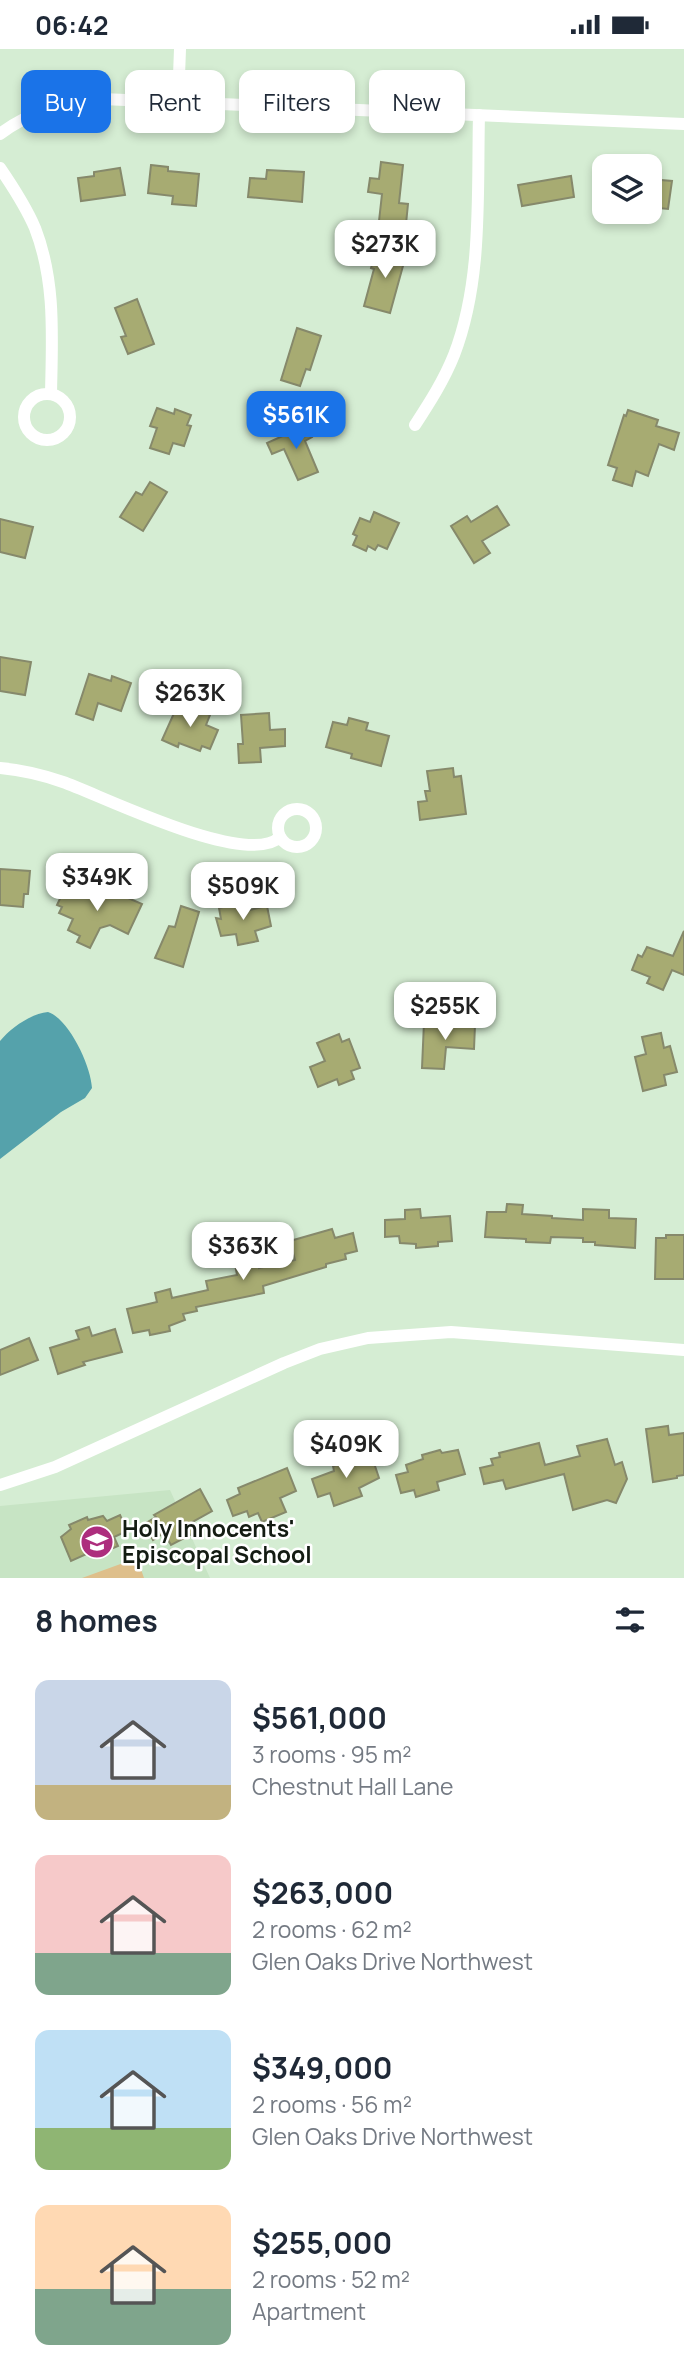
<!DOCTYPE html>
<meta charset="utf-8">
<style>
:root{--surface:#fff;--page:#f6f6f7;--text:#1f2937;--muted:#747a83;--accent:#1a73e8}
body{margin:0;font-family:Manrope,sans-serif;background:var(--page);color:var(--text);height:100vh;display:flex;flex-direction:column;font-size:26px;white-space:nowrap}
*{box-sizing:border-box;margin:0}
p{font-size:23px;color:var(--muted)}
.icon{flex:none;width:38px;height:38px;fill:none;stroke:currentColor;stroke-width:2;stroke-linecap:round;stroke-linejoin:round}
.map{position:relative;height:1529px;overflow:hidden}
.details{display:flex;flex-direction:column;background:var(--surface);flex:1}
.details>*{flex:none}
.guide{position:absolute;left:21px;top:21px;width:642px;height:63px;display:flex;gap:14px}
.fabs{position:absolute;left:592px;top:105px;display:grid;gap:14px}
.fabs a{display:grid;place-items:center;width:70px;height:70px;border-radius:14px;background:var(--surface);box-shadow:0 4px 10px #0003;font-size:35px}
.price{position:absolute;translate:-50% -60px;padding:0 16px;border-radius:14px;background:#fff;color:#222;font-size:23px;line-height:46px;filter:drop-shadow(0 2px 4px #0008)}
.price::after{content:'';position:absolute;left:50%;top:42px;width:21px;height:16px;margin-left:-10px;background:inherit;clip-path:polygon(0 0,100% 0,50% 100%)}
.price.current{background:var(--accent);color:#fff}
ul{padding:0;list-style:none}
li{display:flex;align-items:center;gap:21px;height:175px;padding:0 35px}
li span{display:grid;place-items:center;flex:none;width:196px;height:140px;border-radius:14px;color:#555}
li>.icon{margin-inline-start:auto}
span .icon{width:84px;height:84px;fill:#fffc;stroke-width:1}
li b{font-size:30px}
h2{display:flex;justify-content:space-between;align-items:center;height:84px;padding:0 35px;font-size:30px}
.tag{padding:0 24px;border-radius:14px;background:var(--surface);box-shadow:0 4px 10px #0003;font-size:24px;line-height:63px}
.tag.current{background:var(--accent);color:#fff}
.status{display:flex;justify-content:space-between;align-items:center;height:49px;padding:0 35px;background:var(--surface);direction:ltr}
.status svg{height:19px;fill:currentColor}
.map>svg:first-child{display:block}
.built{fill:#c7e4c4}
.green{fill:#debf8b}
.water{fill:#55a2ab}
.building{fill:#a7ab72;stroke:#86896b;stroke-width:2}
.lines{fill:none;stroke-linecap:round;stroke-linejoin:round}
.street{stroke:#fff;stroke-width:12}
.labels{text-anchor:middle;stroke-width:5;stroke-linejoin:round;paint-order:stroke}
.poi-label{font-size:23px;font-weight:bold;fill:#131b12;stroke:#fff;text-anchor:start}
</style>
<div class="status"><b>06:42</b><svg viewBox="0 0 49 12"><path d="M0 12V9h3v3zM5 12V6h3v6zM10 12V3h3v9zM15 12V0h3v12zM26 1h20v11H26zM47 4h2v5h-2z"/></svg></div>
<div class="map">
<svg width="684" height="1529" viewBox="0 0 684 1529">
<rect width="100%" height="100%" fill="#d5edd3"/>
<polygon class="built" points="170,1441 210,1529 0,1529 0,1457"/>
<polygon class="green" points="137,1509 144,1529 82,1529"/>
<path class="water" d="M48,963C69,970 91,1017 92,1039L85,1049L61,1063L0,1110V992C11,979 30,965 48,963Z"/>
<g class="building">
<polygon points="381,113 403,116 399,154 408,155 406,175 379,172 382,145 368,143 370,129 379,130"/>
<polygon points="151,116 168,118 168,122 199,125 196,157 172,155 173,147 148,144"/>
<polygon points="120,119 125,146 81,152 78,129 94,127 94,123"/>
<polygon points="267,121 304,123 302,153 248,148 250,129 266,130"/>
<polygon points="571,127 574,148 522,157 518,136"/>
<polygon points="649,130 672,132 668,160 649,158"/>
<polygon points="377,198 406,206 390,264 364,257 374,220 371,219"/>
<polygon points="137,250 154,295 128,305 121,288 126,287 115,259"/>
<polygon points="297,279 321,287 310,321 306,320 300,337 281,331"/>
<polygon points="157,359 174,365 175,360 191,366 187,376 191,377 184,397 173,394 169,405 150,399 157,379 150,377"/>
<polygon points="628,361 658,371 656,377 679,384 674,401 659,395 648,427 636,422 632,437 613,431 617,419 608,416 624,366 626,367"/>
<polygon points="307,376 312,388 305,392 318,423 298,431 284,400 272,405 267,394"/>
<polygon points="150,433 167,443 143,482 120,468 136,443 142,446"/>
<polygon points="497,457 509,476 482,492 490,504 474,514 451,477 467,467 471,473"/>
<polygon points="374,463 399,474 387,500 378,496 375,501 368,497 366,502 353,496 357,487 353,485 360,469 370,473"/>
<polygon points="0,470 33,478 25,509 0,503"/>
<polygon points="0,608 31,613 25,646 0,642"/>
<polygon points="89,625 111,632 112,627 131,634 121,662 98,654 93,671 76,665"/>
<polygon points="179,653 210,666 206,676 218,681 210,700 202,697 200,702 179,694 178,698 162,691"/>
<polygon points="269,664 270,681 285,680 285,697 260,699 261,713 239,714 238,695 243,695 241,666"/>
<polygon points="349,669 368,674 366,681 389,687 381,717 351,709 352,705 326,698 333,673 347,676"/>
<polygon points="453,719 454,728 461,727 466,765 420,771 418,753 427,752 425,742 430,742 427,722"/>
<polygon points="0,820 30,822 28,845 24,845 23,858 0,856"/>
<polygon points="67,835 92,846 112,842 142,855 128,885 110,876 100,879 90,899 77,893 80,887 68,881 73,870 59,864 62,858 57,856"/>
<polygon points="243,853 245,862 267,857 271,877 255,882 258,892 238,896 236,885 221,887 216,869 221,870 219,859"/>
<polygon points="181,857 199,863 183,918 155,909 169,877 175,878"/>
<polygon points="684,882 684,926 672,921 663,941 647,934 650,928 632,921 638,906 642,908 647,898 673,907"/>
<polygon points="424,973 475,976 474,1000 446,998 444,1020 422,1019"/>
<polygon points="661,984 664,999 670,997 677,1023 664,1026 666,1036 643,1042 635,1008 646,1005 642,988"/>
<polygon points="339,985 342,993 349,990 360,1019 351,1022 354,1030 339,1036 337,1030 318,1038 310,1018 325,1012 317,994"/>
<polygon points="507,1155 523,1156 522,1165 552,1167 552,1169 583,1171 583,1160 609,1161 609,1169 636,1170 635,1199 595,1196 595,1193 583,1193 583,1189 551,1188 550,1194 526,1193 526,1190 485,1188 487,1163 506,1163"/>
<polygon points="420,1160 421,1169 450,1167 452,1192 438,1193 438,1197 416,1199 416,1195 400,1194 399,1187 385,1188 385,1171 405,1170 405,1161"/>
<polygon points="332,1180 335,1189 353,1184 357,1202 345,1205 346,1210 326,1215 326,1218 263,1237 264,1244 196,1258 197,1262 183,1265 185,1271 169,1277 170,1282 150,1286 149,1281 133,1284 127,1260 157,1253 155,1244 170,1240 172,1249 208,1241 206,1232 237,1226 235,1215 258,1211 259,1219 295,1211 290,1192"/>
<polygon points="666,1186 684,1186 684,1230 655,1230 656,1189 666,1189"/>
<polygon points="89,1278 92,1287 115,1280 122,1303 83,1313 85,1316 58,1325 50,1299 79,1290 76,1282"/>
<polygon points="29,1289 38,1311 0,1326 0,1301"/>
<polygon points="668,1377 669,1386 684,1384 684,1426 677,1427 677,1429 653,1433 646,1380"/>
<polygon points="607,1390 615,1416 622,1413 627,1430 616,1454 607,1451 573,1461 564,1425 506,1440 503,1431 484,1435 480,1419 493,1416 491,1410 500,1408 499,1404 539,1394 545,1416 580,1407 577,1397"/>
<polygon points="440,1401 442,1404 458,1401 465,1425 437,1433 439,1441 416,1448 414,1441 401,1444 396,1426 408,1423 406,1416 423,1410 422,1406"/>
<polygon points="363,1407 366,1414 373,1411 379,1429 359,1439 362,1447 334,1457 330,1444 318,1448 312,1430 334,1422 333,1417"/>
<polygon points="287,1419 296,1442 280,1449 286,1463 262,1473 258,1464 249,1468 247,1462 233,1467 227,1451 240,1445 238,1439"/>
<polygon points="200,1440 212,1462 189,1475 194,1484 171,1496 164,1484 153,1491 144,1475 156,1468 154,1466"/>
<polygon points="120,1466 127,1482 114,1488 118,1497 95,1507 93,1502 71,1512 61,1488 71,1480 69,1476 87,1468 88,1471 103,1467 107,1472"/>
</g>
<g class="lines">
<g class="street">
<polyline points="178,54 180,0"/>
<path d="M0,85C30,62 65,53 102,50L684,75"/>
<path d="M0,119C13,138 26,158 35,179C56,233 52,289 51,345"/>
<circle cx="47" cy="368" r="23"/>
<path d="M415,376C430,353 444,331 454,306C483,231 477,145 479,66"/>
<path d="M0,719C21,721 43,726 63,733C101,746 247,820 280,788"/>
<circle cx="297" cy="779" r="19"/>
<polyline points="0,1436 55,1418 284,1314 320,1300 368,1289 451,1283 684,1301"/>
</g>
</g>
<defs>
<symbol id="school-disc" viewBox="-11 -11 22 22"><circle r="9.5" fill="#ad2e7d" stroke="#fff"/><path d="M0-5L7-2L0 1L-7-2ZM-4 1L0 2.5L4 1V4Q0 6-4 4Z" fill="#fff"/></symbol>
</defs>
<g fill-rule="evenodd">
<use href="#school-disc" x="78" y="1474" width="38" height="38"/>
</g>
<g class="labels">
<g class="poi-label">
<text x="122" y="1488">Holy Innocents'<tspan x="122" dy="26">Episcopal School</tspan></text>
</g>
</g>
</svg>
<div class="fabs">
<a><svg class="icon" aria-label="layers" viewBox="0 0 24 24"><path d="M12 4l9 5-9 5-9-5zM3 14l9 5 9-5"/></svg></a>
</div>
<b class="price" style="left:385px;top:231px">$273K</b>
<b class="price current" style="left:296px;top:402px">$561K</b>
<b class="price" style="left:190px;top:680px">$263K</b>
<b class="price" style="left:97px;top:864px">$349K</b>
<b class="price" style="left:243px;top:873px">$509K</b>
<b class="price" style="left:445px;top:993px">$255K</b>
<b class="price" style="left:243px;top:1233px">$363K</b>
<b class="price" style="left:346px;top:1431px">$409K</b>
<div class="guide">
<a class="tag current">Buy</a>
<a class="tag">Rent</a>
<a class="tag">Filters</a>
<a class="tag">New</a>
</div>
</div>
<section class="details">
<h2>8 homes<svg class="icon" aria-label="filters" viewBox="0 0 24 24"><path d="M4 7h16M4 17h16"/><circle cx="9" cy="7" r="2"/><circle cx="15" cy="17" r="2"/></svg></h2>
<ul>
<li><span style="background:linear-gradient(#c9d6e8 75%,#c2b280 0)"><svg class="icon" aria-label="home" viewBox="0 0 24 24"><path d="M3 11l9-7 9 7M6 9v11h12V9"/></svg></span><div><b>$561,000</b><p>3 rooms · 95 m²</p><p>Chestnut Hall Lane</p></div></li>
<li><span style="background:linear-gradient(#f6c9c9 70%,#7fa58c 0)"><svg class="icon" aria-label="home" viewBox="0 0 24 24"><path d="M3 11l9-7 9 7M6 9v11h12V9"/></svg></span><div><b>$263,000</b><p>2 rooms · 62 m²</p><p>Glen Oaks Drive Northwest</p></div></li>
<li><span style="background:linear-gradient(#bfe0f5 70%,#8fb573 0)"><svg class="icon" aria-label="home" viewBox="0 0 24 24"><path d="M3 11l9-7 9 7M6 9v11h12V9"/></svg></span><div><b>$349,000</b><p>2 rooms · 56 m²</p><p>Glen Oaks Drive Northwest</p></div></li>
<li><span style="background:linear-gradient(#ffd9b3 60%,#7fa58c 0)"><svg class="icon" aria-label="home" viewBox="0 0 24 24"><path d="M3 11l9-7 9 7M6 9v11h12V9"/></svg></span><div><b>$255,000</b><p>2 rooms · 52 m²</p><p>Apartment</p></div></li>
</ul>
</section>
